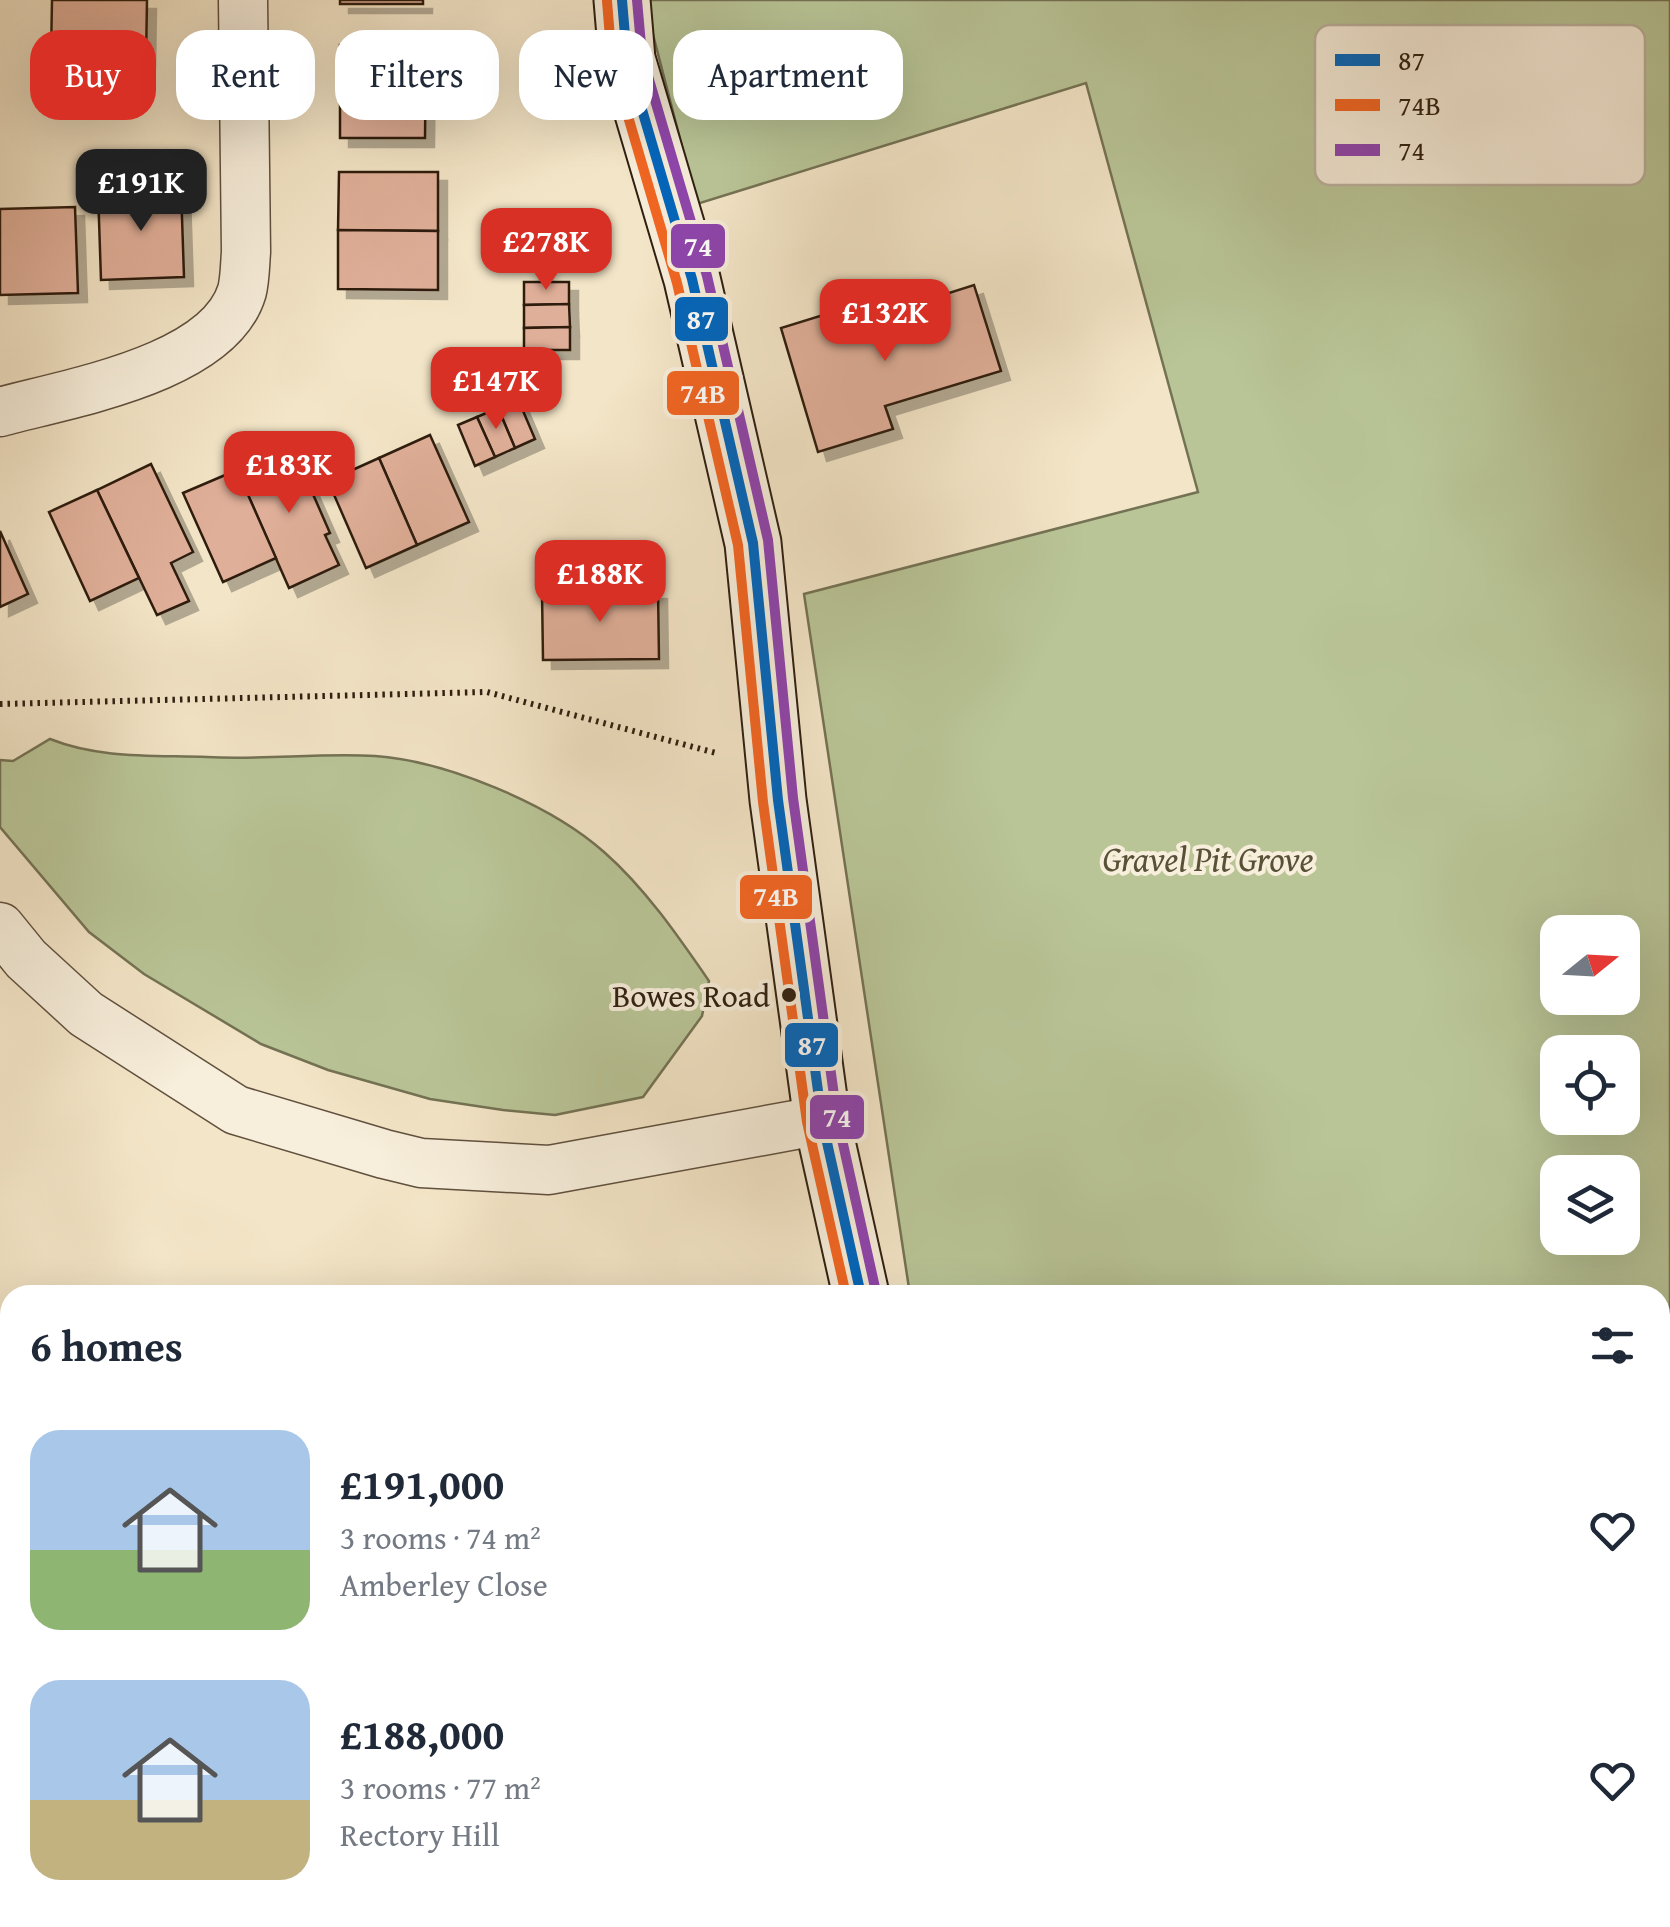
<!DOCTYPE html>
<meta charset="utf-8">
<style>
:root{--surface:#fff;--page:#f6f6f7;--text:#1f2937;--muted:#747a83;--accent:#d93025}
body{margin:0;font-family:"Gentium Book Plus",serif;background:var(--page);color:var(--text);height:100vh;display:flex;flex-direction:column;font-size:38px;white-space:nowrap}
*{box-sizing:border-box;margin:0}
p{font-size:32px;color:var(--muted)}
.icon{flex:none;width:55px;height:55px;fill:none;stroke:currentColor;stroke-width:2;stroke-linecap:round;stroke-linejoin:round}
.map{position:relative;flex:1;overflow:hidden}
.details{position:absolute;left:0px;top:1285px;width:1670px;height:642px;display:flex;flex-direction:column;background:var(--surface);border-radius:30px 30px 0 0;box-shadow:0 10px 40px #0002}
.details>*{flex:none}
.top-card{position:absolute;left:30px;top:30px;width:1000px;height:90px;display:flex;gap:20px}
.needle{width:65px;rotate:72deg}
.tools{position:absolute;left:1540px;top:915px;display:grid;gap:20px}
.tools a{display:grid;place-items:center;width:100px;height:100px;border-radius:20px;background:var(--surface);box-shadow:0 10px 40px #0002;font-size:50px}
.price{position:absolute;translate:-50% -85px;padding:0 22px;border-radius:20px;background:var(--accent);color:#fff;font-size:32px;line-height:65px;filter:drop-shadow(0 2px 5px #0008)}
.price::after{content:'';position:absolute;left:50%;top:60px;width:30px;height:22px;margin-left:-15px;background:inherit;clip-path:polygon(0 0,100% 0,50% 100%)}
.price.on{background:#222;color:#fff}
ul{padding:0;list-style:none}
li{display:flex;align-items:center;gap:30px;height:250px;padding:0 30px}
li span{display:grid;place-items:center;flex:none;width:280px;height:200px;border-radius:30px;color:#555}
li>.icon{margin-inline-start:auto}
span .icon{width:120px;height:120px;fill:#fffc;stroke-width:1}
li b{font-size:42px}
h2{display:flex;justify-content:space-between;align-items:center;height:120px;padding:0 30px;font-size:42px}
.chip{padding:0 35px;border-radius:30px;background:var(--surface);box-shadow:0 10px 40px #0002;font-size:35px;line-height:90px}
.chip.on{background:var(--accent);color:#fff}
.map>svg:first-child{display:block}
.green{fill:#b9c597;stroke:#747254;stroke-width:2.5;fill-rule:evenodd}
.building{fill:#e0af99;stroke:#2f1f10;stroke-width:2.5;filter:url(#shadow)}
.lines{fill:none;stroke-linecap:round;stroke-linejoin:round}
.street-casing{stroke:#60503e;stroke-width:51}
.secondary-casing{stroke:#2f1f10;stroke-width:59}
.path{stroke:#2f1f10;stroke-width:6;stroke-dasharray:2.5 5;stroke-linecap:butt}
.street{stroke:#f7eedb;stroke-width:48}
.secondary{stroke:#f7eedb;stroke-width:55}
.bus-1-casing{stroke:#f7eedb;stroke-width:18}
.bus-2-casing{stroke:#f7eedb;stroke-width:18}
.bus-3-casing{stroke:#f7eedb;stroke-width:18}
.bus-1{stroke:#0065bd;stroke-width:10}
.bus-2{stroke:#f26522;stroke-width:10}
.bus-3{stroke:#8e44ad;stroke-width:10}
.bus-dot{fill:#2f1f10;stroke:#f7eedb;stroke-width:4}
.labels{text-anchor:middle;stroke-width:8;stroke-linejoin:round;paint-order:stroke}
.bus-label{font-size:32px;fill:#2f1f10;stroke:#f7eedb;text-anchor:end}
.park-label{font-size:35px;font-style:italic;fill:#585138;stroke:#f7eedb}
.key{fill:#f7eedb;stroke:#bbb09e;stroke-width:2.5}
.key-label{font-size:28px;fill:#2f1f10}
.line-badge{stroke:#f7eedb;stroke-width:4}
.badge-label{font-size:28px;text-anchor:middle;font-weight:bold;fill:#fff}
</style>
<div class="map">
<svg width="1670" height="1927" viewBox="0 0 1670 1927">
<defs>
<filter id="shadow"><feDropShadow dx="9" dy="9" stdDeviation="0" flood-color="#0004"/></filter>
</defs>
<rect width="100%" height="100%" fill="#f3e5c7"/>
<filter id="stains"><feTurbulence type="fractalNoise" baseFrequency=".002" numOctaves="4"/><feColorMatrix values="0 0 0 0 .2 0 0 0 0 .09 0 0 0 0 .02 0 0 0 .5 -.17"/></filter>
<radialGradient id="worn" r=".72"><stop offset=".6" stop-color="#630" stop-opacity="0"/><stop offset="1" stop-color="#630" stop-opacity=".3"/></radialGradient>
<g class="green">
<path d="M644,0H1670V1414L1660,1416V1295H910L804,594L1198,492L1086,83L697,204ZM1558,932H1622V998H1558ZM1558,1052H1622V1118H1558ZM1558,1172H1622V1238H1558Z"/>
<path d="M50,739C100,759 154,755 207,757C263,760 319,753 375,756C446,761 550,804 604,852C645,888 678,936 709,981L702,1016L643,1097L555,1115L503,1110L430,1099L328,1070L261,1044L144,974L89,932L0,827V760L13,761Z"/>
<polygon points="1581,1918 1644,1918 1656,1927 1582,1927"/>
</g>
<g class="building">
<polygon points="52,0 147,0 146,59 51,56"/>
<rect x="340" y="0" width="83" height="4"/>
<polygon points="340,45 426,46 425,138 340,138"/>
<polygon points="339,172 438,172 438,231 338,230"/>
<polygon points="181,187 184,277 101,280 98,190"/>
<polygon points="75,207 78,293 0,295 0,209"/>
<polygon points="338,230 438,231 438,290 338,289"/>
<polygon points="524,282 569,282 569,304 524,305"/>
<polygon points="974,285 1001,371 885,406 893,429 818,452 781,328 849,307 861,342 914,325 908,306"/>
<polygon points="569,304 570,327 524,328 524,305"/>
<polygon points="570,327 570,350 524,350 524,328"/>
<polygon points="518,399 535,439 515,448 498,408"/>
<polygon points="498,408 515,448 495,457 477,417"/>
<polygon points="477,417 495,457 475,466 458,425"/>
<polygon points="430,435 469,522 417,545 379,458"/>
<polygon points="291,444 330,533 325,535 339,565 289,588 237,470"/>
<polygon points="379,458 417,545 366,568 328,481"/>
<polygon points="151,464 193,552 171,563 189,601 157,615 97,490"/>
<polygon points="237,470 276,558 223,582 183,493"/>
<polygon points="97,490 139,578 90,601 49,512"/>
<polygon points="0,531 28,594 0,607"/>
<polygon points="658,590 659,659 543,660 542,591"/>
<polygon points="1231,1921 1231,1927 1180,1927"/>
</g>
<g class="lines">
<defs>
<g id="street">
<path d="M0,412C69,393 219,369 242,291C245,279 245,264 246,252L243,0"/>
<polyline points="0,927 26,959 86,1014 236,1110 384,1154 421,1163 549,1170 822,1120"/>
</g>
<g id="secondary">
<polyline points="622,0 627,59 692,279 753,543 778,800 822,1120 861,1295"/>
<polyline points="961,1918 962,1927"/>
</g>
</defs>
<use href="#street" class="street-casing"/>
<use href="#secondary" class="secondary-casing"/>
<g class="path">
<polyline points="0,704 487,692 716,753"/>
<polyline points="1660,1470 1670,1467"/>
</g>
<use href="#street" class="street"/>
<use href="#secondary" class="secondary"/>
<defs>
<polyline id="bus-1" points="622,0 627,59 692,279 753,543 778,800 822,1120 861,1295"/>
<polyline id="bus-2" points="607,1 612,62 677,283 738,545 763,802 807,1122 846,1295"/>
<polyline id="bus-3" points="637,0 642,56 707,276 768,540 793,798 837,1117 876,1292"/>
</defs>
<use href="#bus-1" class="bus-1-casing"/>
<use href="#bus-2" class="bus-2-casing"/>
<use href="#bus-3" class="bus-3-casing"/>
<use href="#bus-1" class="bus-1"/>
<use href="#bus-2" class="bus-2"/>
<use href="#bus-3" class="bus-3"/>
</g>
<circle class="bus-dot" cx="789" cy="995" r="9"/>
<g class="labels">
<g class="bus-label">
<text x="770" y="1007">Bowes Road</text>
</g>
<g class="park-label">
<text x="1208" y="871">Gravel Pit Grove</text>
</g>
</g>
<rect x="1315" y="25" width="330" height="160" rx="15" class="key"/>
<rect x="1335" y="54" width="45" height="12" fill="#0065bd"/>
<rect x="1335" y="99" width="45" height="12" fill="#f26522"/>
<rect x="1335" y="144" width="45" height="12" fill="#8e44ad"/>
<g class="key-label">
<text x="1398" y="70">87</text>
<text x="1398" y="115">74B</text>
<text x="1398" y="160">74</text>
</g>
<g class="line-badge">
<rect x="669" y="222" width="58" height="48" rx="10" fill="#8e44ad"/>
<rect x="673" y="295" width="57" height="48" rx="10" fill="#0065bd"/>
<rect x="665" y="369" width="76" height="48" rx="10" fill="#f26522"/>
<rect x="738" y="873" width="76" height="48" rx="10" fill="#f26522"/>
<rect x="783" y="1021" width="57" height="48" rx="10" fill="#0065bd"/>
<rect x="808" y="1093" width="58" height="48" rx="10" fill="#8e44ad"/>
</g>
<g class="badge-label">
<text x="698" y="256">74</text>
<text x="701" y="329">87</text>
<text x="703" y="403">74B</text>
<text x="776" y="906">74B</text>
<text x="812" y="1055">87</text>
<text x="837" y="1127">74</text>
</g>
<rect width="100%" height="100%" filter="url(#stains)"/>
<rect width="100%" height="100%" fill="url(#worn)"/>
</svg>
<div class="tools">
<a><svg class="needle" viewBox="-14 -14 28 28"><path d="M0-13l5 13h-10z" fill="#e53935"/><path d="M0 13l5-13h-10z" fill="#747a83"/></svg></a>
<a><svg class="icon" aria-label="locate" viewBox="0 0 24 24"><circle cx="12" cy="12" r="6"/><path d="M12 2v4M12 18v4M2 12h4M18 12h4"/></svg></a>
<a><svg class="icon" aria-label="layers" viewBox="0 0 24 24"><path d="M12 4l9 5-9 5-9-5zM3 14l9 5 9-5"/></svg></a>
</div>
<b class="price on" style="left:141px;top:234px">£191K</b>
<b class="price" style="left:546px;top:293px">£278K</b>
<b class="price" style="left:885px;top:364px">£132K</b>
<b class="price" style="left:496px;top:432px">£147K</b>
<b class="price" style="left:289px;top:516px">£183K</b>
<b class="price" style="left:600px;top:625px">£188K</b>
<div class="top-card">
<a class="chip on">Buy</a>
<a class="chip">Rent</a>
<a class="chip">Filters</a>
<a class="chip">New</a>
<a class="chip">Apartment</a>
</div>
<section class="details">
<h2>6 homes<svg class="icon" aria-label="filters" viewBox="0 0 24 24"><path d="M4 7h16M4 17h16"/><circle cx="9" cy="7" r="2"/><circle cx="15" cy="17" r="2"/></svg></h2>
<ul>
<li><span style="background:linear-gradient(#a9c7e8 60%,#8fb573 0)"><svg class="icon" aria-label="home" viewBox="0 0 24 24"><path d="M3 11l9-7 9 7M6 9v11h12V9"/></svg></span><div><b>£191,000</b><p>3 rooms · 74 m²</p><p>Amberley Close</p></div><svg class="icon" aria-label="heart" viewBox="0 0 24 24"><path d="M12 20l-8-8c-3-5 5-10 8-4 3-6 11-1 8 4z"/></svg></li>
<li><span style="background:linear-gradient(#a9c7e8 60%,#c2b280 0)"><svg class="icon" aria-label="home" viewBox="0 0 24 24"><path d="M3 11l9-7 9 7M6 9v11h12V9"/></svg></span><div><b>£188,000</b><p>3 rooms · 77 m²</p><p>Rectory Hill</p></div><svg class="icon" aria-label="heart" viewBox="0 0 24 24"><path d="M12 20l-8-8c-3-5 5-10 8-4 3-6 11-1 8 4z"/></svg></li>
</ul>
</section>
</div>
